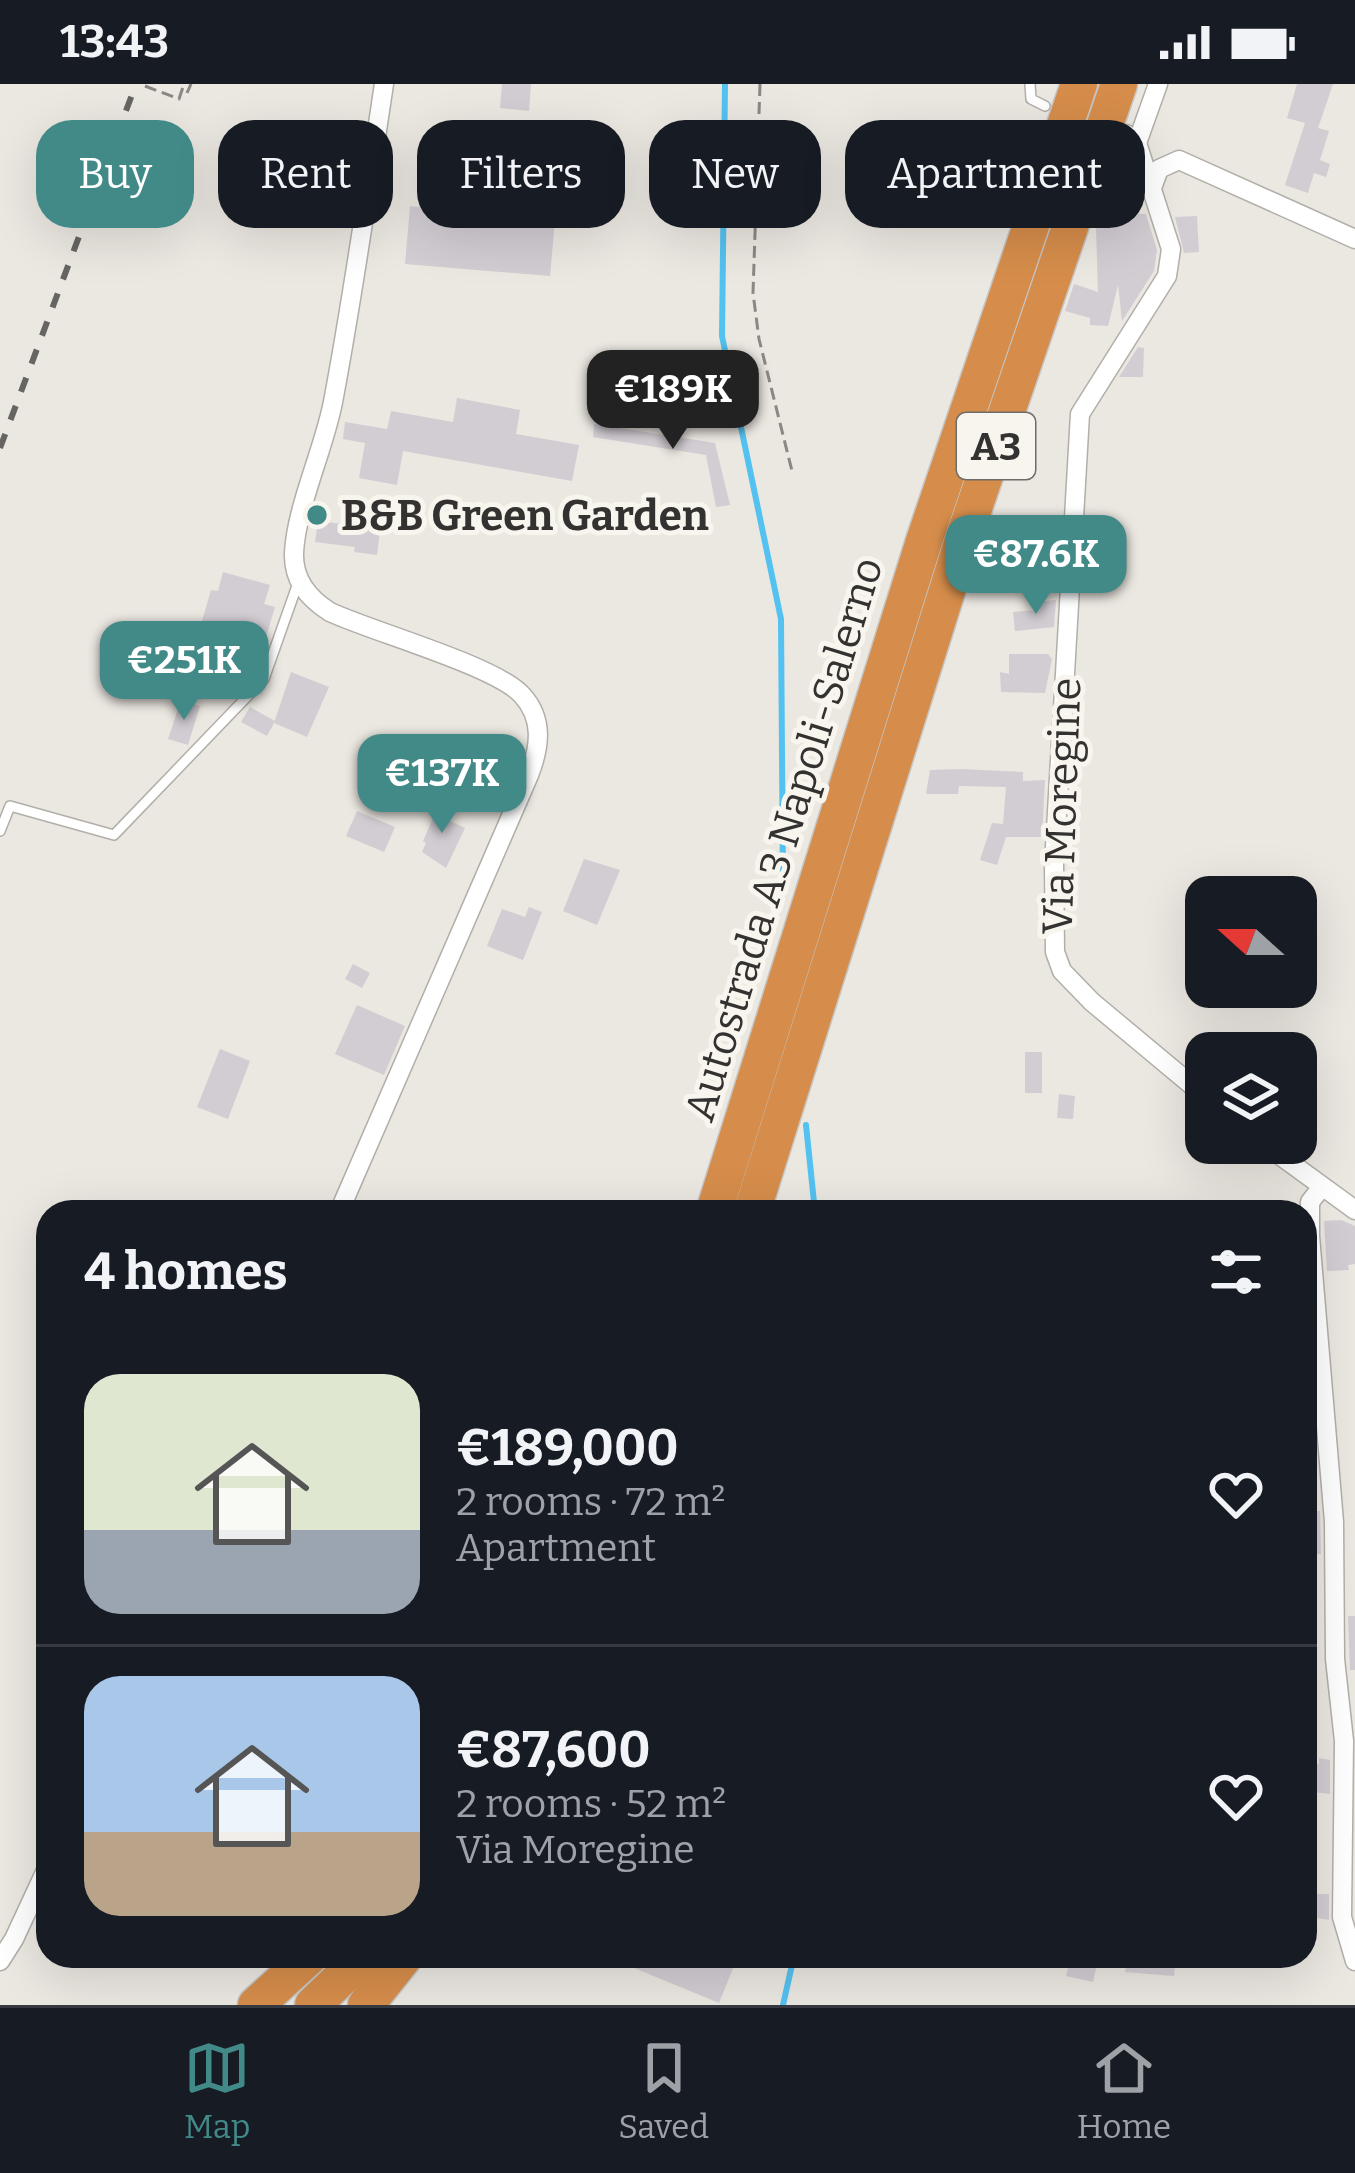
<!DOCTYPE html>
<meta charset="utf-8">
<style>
:root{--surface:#171b24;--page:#242831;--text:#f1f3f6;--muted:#9ea1a6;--line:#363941;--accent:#428a88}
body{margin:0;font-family:Bitter,serif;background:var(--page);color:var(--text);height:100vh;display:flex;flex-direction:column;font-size:45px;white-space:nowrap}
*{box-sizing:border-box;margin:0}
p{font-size:39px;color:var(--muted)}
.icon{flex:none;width:66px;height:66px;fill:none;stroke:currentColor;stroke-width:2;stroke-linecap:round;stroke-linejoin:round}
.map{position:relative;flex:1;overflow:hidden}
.side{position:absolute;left:36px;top:1116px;width:1281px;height:768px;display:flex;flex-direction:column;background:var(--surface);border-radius:36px;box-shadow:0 12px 48px #0002}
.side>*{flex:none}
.banner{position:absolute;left:36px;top:36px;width:1284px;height:108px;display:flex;gap:24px}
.needle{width:78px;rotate:291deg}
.controls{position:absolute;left:1185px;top:792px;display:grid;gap:24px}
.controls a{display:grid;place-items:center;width:132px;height:132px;border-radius:24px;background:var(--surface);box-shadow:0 12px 48px #0002;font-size:60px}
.price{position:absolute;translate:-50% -102px;padding:0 27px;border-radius:24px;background:var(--accent);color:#fff;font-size:39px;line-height:78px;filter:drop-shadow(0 3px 6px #0008)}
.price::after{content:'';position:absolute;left:50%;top:72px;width:36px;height:27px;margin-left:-18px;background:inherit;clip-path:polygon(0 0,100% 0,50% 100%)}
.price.selected{background:#222;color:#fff}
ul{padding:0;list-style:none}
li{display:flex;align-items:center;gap:36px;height:300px;padding:0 48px}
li+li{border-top:3px solid var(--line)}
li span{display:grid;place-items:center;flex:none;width:336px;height:240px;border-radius:36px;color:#555}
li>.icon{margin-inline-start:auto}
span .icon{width:144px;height:144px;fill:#fffc;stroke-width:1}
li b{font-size:51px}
h2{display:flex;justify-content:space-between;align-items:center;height:144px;padding:0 48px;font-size:51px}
.chip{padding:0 42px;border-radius:36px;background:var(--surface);box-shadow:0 12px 48px #0002;font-size:42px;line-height:108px}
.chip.selected{background:var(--accent);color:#fff}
.status{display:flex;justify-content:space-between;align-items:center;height:84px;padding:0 60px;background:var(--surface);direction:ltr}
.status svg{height:33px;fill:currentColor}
.tabs{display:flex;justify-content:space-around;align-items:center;height:168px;border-top:3px solid var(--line);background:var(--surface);font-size:33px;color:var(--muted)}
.tabs a{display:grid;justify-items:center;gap:6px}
.tabs .selected{color:var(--accent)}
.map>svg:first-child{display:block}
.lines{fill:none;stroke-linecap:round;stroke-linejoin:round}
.stream{stroke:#54c2f1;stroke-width:6}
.building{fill:#d2cdd3}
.service-casing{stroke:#b2afa9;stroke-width:12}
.minor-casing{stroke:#b2afa9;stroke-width:21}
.motorway-casing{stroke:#c6c6c5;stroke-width:39}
.path{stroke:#8b8884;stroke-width:3;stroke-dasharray:12 6;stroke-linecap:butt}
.service{stroke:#fff;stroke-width:9}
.minor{stroke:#fff;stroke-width:18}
.motorway{stroke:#d68d4b;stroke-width:36}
.rail{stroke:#666561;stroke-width:6;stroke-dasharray:15 15;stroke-linecap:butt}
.poi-dot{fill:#428a88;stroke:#f8f4ee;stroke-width:4.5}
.labels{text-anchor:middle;stroke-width:10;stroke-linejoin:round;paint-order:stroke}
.shield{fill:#f8f4ee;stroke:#6e6c69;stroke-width:3}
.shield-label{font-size:39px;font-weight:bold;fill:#333230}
.poi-label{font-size:42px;font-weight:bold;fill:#333230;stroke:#f8f4ee;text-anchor:start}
.street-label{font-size:42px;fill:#333230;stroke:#f8f4ee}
</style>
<div class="status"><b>13:43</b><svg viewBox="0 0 49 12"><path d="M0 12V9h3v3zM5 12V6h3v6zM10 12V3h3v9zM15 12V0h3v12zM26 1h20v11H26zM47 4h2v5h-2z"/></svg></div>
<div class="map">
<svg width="1355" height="1921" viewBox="0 0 1355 1921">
<rect width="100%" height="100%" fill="#ebe7e1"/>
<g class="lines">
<g class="stream">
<polyline points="725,0 722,252 781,535 783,802"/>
<polyline points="806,1041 815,1128"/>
<polyline points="783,1921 794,1872"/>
</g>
</g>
<g class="building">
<polygon points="502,0 531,0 529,27 500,24"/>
<polygon points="1297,0 1333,0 1318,44 1329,47 1320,76 1330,80 1326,93 1314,89 1308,109 1285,101 1305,39 1287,34"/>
<polygon points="544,56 559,58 550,137 555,137 550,192 405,180 410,122 536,135"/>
<polygon points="1106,129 1146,130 1157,166 1154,187 1122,237 1118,201 1108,242 1090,241 1090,234 1065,227 1074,200 1098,208 1096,144 1101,144 1101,131"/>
<polygon points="1197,132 1199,168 1184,169 1175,133"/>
<polygon points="1138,263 1144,264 1143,293 1119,293"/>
<polygon points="457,314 520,326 516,350 579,361 572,397 403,367 397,401 359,394 365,359 343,355 345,338 387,345 391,327 453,338"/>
<polygon points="594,340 715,359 730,421 716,423 706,371 593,353"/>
<polygon points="352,427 388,432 386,447 380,446 377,471 354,468 355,463 315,458 318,437 350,441"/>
<polygon points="223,488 270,501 264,520 275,523 266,553 233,544 227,566 208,561 211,547 200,544 211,506 218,507"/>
<polygon points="1056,516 1054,543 1015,547 1013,528 1036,526 1035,518"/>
<polygon points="1009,570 1048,570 1052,575 1045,609 1001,608 1000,588 1009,590"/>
<polygon points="291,588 329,603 307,653 274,639"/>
<polygon points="181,616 200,622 188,661 168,655"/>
<polygon points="250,623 275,637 267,652 241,638"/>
<polygon points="962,685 1023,688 1023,697 1045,696 1042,753 1006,753 997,781 980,776 992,739 1003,740 1006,703 959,702 958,710 926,710 930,686"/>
<polygon points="441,716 454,722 448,736 465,744 446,784 422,768 426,759 423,757"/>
<polygon points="357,727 395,743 384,768 346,752"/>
<polygon points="584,775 620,786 597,841 563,827"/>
<polygon points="529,823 542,828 523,876 487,862 502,825 525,833"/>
<polygon points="353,880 370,889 362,904 345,895"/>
<polygon points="357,921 405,942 384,991 335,970"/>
<polygon points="220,965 250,977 228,1035 197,1023"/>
<rect x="1025" y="968" width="17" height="41"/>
<polygon points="1059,1010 1075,1012 1073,1035 1057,1034"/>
<polygon points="1341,1136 1355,1142 1355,1180 1348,1181 1349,1186 1327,1187 1324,1137"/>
<polygon points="1305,1427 1320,1427 1321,1470 1305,1470"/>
<polygon points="1348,1532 1355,1532 1355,1586 1350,1586"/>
<polygon points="1319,1674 1330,1676 1330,1710 1305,1707 1307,1678 1319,1680"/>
<polygon points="1305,1810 1329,1810 1329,1836 1305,1832"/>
<polygon points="605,1872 738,1872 719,1919"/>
<polygon points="1071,1872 1099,1872 1093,1898 1066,1892"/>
<polygon points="1129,1872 1176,1872 1174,1892 1125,1888"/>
</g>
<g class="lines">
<defs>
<g id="service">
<polyline points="1030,0 1031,15 1045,22"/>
<polyline points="0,747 10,722 114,751 264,595 299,496"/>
</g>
<g id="minor">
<polyline points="1126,50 1137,59 1171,165 1167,192 1080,330 1054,780 1055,868 1062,887 1092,918 1206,1013"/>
<polyline points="1137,59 1158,0"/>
<polyline points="1152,104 1159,85 1179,76 1355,155"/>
<polyline points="1263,1059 1355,1126"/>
<polyline points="1321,1104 1310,1118 1310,1152 1334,1438 1335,1575 1344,1657 1342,1833 1355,1877"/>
<path d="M339,1128L529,691C540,663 544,635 522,611C496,582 373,548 330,528C309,515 293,496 294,469C296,424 324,365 333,318C353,212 368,106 384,0"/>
<polyline points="0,1877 14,1855 48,1782"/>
</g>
<g id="motorway">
<polyline points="714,1128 924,457 1079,0"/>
<polyline points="752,1128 963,456 1119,0"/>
<polyline points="256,1921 310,1872"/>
<polyline points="313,1921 364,1872"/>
<polyline points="366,1921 405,1872"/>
</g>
</defs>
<use href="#service" class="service-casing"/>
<use href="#minor" class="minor-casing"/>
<use href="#motorway" class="motorway-casing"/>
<g class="path">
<polyline points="760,0 753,209 759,255 792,387"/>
<polyline points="145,2 179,15 184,0"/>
<polyline points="187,9 191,0"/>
</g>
<use href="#service" class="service"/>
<use href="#minor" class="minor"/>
<use href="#motorway" class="motorway"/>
<polyline class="rail" points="0,364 136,0"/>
</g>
<circle class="poi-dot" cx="317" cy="431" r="12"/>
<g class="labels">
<rect class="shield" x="957" y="329" width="78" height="66" rx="9"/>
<g class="shield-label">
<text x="996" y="376">A3</text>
</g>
<g class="poi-label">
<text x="341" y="446">B&amp;B Green Garden</text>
</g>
<g class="street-label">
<text transform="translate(1061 722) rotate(-88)" y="15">Via Moregine</text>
<text transform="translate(783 755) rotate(-73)" y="15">Autostrada A3 Napoli-Salerno</text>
</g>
</g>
</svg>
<div class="controls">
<a><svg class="needle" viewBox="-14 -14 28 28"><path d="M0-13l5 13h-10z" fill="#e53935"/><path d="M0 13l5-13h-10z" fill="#9ea1a6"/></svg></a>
<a><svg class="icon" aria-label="layers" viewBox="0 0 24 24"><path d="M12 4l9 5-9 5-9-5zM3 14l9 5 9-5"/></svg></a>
</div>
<b class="price selected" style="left:673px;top:368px">€189K</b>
<b class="price" style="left:1036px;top:533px">€87.6K</b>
<b class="price" style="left:184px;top:639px">€251K</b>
<b class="price" style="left:442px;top:752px">€137K</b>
<div class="banner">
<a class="chip selected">Buy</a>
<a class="chip">Rent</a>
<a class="chip">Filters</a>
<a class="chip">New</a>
<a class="chip">Apartment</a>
</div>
<section class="side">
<h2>4 homes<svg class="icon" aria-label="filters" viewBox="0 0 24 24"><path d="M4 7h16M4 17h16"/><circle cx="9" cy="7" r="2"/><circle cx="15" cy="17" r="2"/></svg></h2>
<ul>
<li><span style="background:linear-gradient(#dfe7d0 65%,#9aa5b1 0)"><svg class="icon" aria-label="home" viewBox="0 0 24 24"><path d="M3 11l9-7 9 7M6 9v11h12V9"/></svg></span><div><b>€189,000</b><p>2 rooms · 72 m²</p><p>Apartment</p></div><svg class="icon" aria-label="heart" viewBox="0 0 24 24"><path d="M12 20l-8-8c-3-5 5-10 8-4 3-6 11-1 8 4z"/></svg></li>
<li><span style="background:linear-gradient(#a9c7e8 65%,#b9a48a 0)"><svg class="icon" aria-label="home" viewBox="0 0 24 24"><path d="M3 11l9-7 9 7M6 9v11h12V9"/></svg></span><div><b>€87,600</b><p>2 rooms · 52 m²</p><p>Via Moregine</p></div><svg class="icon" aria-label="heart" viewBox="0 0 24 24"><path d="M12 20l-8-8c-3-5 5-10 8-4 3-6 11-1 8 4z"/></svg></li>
</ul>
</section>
</div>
<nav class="tabs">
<a class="selected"><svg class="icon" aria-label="map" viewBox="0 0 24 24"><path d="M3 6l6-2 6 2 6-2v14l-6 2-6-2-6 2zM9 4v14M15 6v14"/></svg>Map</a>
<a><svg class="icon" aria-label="saved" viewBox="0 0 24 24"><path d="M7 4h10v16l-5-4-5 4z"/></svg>Saved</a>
<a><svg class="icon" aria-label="home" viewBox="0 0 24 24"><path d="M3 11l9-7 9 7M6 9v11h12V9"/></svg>Home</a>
</nav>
